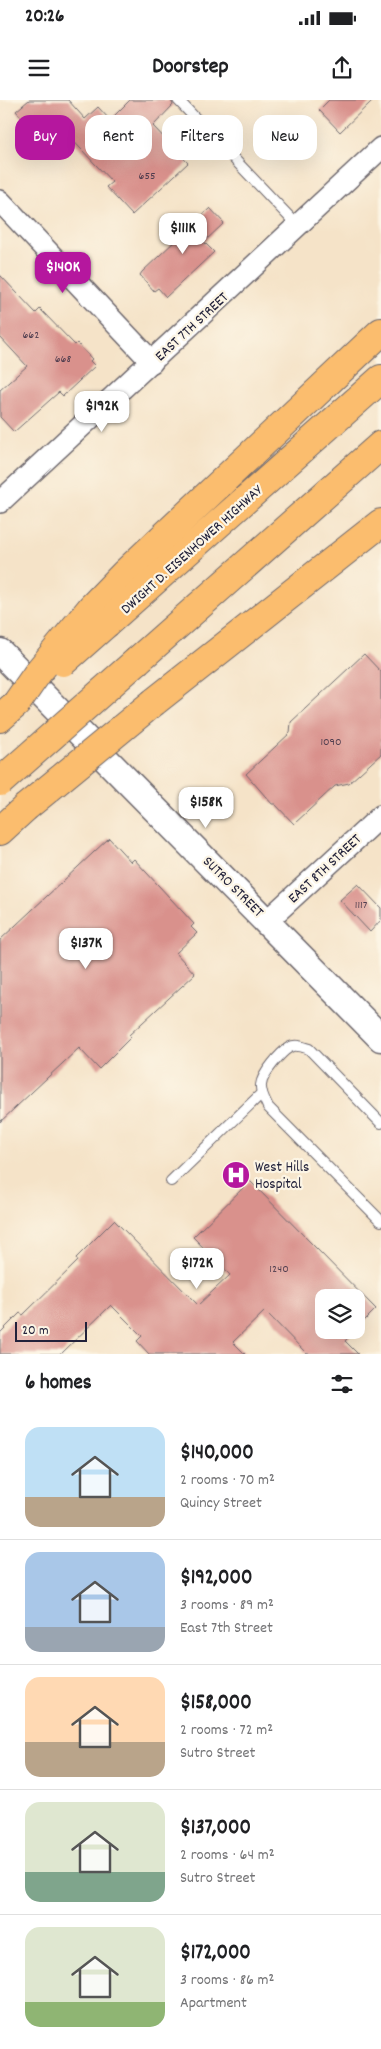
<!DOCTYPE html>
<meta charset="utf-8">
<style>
:root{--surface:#fff;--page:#f6f6f6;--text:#202124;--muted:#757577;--line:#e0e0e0;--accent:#b5179e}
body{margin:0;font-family:Dekko,sans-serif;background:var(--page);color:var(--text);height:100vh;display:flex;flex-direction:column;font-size:19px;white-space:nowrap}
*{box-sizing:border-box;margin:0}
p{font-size:16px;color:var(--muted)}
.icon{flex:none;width:28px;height:28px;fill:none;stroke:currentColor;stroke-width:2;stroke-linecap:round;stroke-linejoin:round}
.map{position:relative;height:1254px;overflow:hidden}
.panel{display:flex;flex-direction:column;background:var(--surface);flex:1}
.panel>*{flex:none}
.hud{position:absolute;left:15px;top:15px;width:351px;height:45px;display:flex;gap:10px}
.tools{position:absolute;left:315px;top:1189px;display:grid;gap:10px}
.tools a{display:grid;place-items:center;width:50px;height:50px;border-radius:10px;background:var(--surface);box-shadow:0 5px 20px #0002;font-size:25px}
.scale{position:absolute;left:15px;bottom:12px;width:72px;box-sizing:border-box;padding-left:5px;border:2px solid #22223b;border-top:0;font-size:14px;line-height:18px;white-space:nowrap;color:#22223b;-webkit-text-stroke:4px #fcf5e5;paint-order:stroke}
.price{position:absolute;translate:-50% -42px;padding:0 11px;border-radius:10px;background:#fff;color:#222;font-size:16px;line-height:32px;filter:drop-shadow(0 1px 2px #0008)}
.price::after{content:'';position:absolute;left:50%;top:30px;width:15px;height:11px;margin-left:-8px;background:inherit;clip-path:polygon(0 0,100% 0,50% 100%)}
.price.selected{background:var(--accent);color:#fff}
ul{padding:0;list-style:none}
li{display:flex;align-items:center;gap:15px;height:125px;padding:0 25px}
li+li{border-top:1px solid var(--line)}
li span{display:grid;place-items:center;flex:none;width:140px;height:100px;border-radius:15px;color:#555}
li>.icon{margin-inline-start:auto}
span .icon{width:60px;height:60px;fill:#fffc;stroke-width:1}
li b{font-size:21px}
h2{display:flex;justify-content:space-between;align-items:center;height:60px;padding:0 25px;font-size:21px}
.chip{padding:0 18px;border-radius:15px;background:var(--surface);box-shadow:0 5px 20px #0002;font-size:18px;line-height:45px}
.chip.selected{background:var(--accent);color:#fff}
.status{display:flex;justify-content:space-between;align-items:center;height:35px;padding:0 25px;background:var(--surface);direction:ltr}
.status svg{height:14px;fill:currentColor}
header{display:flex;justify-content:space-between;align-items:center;height:65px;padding:0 25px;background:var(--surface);font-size:22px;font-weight:700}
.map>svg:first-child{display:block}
.building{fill:#d9918c}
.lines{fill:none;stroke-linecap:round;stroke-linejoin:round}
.service-casing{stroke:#6c666c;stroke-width:12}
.minor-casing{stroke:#6c666c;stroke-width:24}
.tertiary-casing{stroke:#6c666c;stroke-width:29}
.motorway-casing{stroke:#6c666c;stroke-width:30}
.service{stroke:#fff;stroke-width:10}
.minor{stroke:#fff;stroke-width:21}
.tertiary{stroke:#fff;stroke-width:26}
.motorway{stroke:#fbbd6e;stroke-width:28}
.motorway-bridge-casing{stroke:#6c666c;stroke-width:30;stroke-linecap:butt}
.motorway-bridge{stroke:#fbbd6e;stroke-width:28}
.labels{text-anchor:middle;stroke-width:4.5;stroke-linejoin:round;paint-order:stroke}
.number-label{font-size:12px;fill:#503e4f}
.street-label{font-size:15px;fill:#22223b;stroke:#fcf5e5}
.poi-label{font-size:15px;fill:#22223b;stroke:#fcf5e5;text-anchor:start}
</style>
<div class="status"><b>20:26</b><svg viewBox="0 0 49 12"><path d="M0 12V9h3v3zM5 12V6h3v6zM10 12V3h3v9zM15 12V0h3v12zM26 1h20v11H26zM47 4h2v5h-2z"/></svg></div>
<header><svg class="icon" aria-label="menu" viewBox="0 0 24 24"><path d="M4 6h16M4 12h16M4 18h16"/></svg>Doorstep<svg class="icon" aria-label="share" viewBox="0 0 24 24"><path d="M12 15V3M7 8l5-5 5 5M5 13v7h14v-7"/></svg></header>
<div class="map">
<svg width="381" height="1254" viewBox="0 0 381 1254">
<rect width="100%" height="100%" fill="#fcf5e5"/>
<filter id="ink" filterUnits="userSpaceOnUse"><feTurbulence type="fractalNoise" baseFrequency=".02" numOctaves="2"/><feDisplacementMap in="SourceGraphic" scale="10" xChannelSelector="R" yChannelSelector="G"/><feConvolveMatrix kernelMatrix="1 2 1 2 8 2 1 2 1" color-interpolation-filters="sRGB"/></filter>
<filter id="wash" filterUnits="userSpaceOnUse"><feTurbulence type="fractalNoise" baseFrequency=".0096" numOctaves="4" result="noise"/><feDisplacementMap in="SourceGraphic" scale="20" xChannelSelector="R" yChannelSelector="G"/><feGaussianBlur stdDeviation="1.12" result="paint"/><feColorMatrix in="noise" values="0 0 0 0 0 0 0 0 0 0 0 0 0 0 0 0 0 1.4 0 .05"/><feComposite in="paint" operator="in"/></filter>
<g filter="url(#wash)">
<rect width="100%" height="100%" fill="#f5e3c8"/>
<g id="blocks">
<g class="building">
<polygon points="29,0 68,0 85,19 98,7 110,20 130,0 171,0 173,5 153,26 188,63 132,115 106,87 112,82 65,32 52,44 34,25 31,28 16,11"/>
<polygon points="329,0 373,0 340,32 319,10"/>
<polygon points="210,108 224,123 204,142 214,152 166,197 158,188 154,191 140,175 142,172"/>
<polygon points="0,175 36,213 40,209 75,245 77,243 92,259 90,261 95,266 63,296 59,292 14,332 0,317 0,290 27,266 0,237"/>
<polygon points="364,554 381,572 381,654 349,683 335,686 294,724 275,704 272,704 246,674 290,633 291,622"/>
<polygon points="109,738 131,762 134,759 194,824 191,827 197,833 176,853 195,874 129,935 131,937 99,969 79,948 0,1022 0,840"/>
<polygon points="358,784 381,808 381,820 370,832 340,800"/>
<polygon points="250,1081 376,1209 356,1229 356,1198 324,1198 324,1230 355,1230 345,1241 358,1254 307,1254 265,1211 233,1242 245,1254 149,1254 137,1241 142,1236 111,1205 61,1254 0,1254 0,1233 20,1213 23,1215 78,1161 76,1158 114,1120 198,1205 230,1175 193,1137"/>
</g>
</g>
</g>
<g filter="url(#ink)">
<use href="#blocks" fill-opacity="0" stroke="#6c666c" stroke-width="1"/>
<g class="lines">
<defs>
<g id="service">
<polyline points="178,0 298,126"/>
<path d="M381,1023L309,949C303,947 296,944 290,947C281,952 262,974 261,985C260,992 265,1000 268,1007L381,1121"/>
<polyline points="171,1081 262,993"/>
</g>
<g id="minor">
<polyline points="0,101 152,262"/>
<polyline points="0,402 381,48"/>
<polyline points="267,821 381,716"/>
</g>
<polyline id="tertiary" points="0,552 381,938"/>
<g id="motorway">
<polyline points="92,507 124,474 381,232"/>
<polyline points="107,523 381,279"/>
<polyline points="138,560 381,345"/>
<polyline points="154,602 381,423"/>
<polyline points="0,618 16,604"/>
<polyline points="0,731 25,708"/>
</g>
</defs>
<use href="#service" class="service-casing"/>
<use href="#minor" class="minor-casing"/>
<use href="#tertiary" class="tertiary-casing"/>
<use href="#motorway" class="motorway-casing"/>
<use href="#service" class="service"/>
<use href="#minor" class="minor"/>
<use href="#tertiary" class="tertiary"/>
<use href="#motorway" class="motorway"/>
<defs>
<g id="motorway-bridge">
<polyline points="63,562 107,523"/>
<polyline points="16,604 39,571 92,507"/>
<polyline points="0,682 138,560"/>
<polyline points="25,708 154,602"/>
</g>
</defs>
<use href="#motorway-bridge" class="motorway-bridge-casing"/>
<use href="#motorway-bridge" class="motorway-bridge"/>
</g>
</g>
<defs>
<symbol id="hospital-disc" viewBox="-11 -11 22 22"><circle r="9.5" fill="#b5179e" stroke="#fcf5e5"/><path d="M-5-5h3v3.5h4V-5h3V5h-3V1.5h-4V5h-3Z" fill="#fff"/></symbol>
</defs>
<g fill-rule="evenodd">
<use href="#hospital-disc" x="220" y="1059" width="32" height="32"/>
</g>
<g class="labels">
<g class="number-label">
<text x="147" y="79">655</text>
<text x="31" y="238">662</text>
<text x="63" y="262">668</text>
<text x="331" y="645">1090</text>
<text x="361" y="808">1117</text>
<text x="279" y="1172">1240</text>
</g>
<g class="street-label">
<text transform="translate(191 226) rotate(-43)" y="5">EAST 7TH STREET</text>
<text transform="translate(191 449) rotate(-42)" y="5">DWIGHT D. EISENHOWER HIGHWAY</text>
<text transform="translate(324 768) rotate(-43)" y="5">EAST 8TH STREET</text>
<text transform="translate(234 786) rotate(45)" y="5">SUTRO STREET</text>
</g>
<g class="poi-label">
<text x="255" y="1071">West Hills<tspan x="255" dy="17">Hospital</tspan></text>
</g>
</g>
</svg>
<div class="tools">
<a><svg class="icon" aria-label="layers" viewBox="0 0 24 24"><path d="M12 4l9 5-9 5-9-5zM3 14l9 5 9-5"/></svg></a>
</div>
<div class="scale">20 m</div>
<b class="price" style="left:183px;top:155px">$111K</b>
<b class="price selected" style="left:63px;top:194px">$140K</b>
<b class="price" style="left:102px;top:333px">$192K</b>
<b class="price" style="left:206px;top:729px">$158K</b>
<b class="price" style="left:86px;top:870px">$137K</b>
<b class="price" style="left:197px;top:1190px">$172K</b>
<div class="hud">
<a class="chip selected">Buy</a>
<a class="chip">Rent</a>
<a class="chip">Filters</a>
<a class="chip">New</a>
</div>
</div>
<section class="panel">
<h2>6 homes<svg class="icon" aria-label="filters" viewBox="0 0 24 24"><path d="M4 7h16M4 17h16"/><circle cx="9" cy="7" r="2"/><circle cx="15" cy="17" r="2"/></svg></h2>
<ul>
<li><span style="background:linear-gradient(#bfe0f5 70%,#b9a48a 0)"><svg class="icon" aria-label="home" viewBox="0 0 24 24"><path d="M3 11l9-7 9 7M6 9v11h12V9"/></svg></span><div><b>$140,000</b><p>2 rooms · 70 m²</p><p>Quincy Street</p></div></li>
<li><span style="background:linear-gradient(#a9c7e8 75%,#9aa5b1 0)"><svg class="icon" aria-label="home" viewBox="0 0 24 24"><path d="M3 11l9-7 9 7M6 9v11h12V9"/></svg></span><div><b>$192,000</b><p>3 rooms · 89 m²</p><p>East 7th Street</p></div></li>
<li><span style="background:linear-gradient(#ffd9b3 65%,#b9a48a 0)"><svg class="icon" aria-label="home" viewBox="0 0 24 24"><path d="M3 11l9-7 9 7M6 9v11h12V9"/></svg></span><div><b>$158,000</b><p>2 rooms · 72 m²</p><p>Sutro Street</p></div></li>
<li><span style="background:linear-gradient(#dfe7d0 70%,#7fa58c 0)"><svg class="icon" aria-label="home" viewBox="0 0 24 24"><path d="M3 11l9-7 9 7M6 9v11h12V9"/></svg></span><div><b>$137,000</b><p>2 rooms · 64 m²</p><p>Sutro Street</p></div></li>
<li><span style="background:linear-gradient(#dfe7d0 75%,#8fb573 0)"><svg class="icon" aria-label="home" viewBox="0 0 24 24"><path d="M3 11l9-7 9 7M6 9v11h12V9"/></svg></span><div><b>$172,000</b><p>3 rooms · 86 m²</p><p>Apartment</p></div></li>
</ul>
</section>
